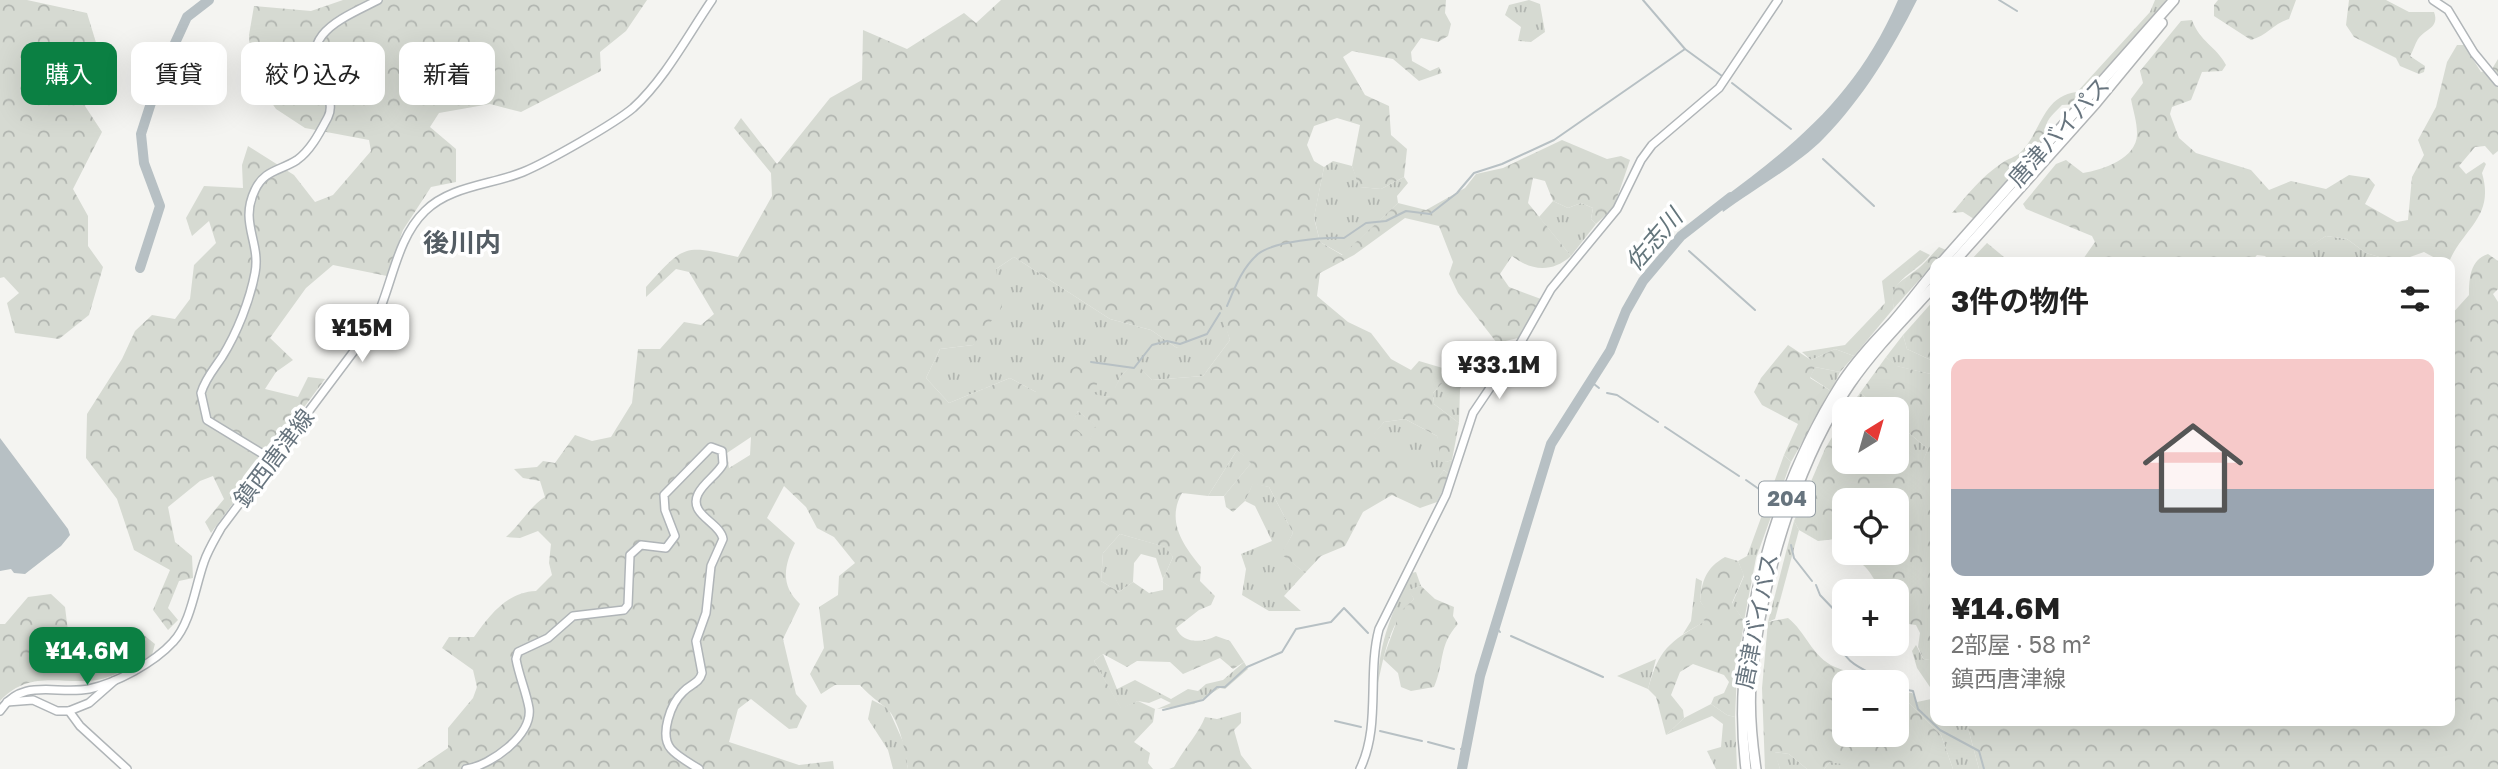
<!DOCTYPE html>
<html lang="ja">
<meta charset="utf-8">
<style>
:root{--surface:#fff;--page:#f2f2f2;--text:#222;--muted:#767676;--line:#e0e0e0;--accent:#0b8043}
body{margin:0;font-family:"Golos Text","Noto Sans JP",sans-serif;background:var(--page);color:var(--text);height:100vh;display:flex;flex-direction:column;font-size:26px;white-space:nowrap}
*{box-sizing:border-box;margin:0}
p{font-size:23px;color:var(--muted)}
.icon{flex:none;width:38px;height:38px;fill:none;stroke:currentColor;stroke-width:2;stroke-linecap:round;stroke-linejoin:round}
.map{position:relative;flex:1;overflow:hidden}
.details{position:absolute;left:1930px;top:257px;width:525px;height:469px;display:flex;flex-direction:column;background:var(--surface);border-radius:14px;box-shadow:0 7px 28px #0002}
.details>*{flex:none}
.top-card{position:absolute;left:21px;top:42px;width:665px;height:63px;display:flex;gap:14px}
.needle{width:46px;rotate:37deg}
.tools{position:absolute;left:1832px;top:397px;display:grid;gap:14px}
.tools a{display:grid;place-items:center;width:77px;height:77px;border-radius:14px;background:var(--surface);box-shadow:0 7px 28px #0002;font-size:35px}
.price{position:absolute;translate:-50% -60px;padding:0 16px;border-radius:14px;background:#fff;color:#222;font-size:23px;line-height:46px;filter:drop-shadow(0 2px 4px #0008)}
.price::after{content:'';position:absolute;left:50%;top:42px;width:21px;height:16px;margin-left:-10px;background:inherit;clip-path:polygon(0 0,100% 0,50% 100%)}
.price.current{background:var(--accent);color:#fff}
ul{padding:0;list-style:none}
li{display:grid;align-content:center;gap:14px;height:371px;padding:0 21px}
li+li{border-top:2px solid var(--line)}
li span{display:grid;place-items:center;height:217px;border-radius:14px;color:#555}
li>.icon{margin-inline-start:auto}
span .icon{width:126px;height:126px;fill:#fffc;stroke-width:1}
li b{font-size:30px}
h2{display:flex;justify-content:space-between;align-items:center;height:84px;padding:0 21px;font-size:30px}
.chip{padding:0 24px;border-radius:14px;background:var(--surface);box-shadow:0 7px 28px #0002;font-size:24px;line-height:63px}
.chip.current{background:var(--accent);color:#fff}
.map>svg:first-child{display:block}
.grass{fill:url(#grass-tufts)}
.forest{fill:url(#forest-crowns);fill-rule:evenodd}
.water{fill:#b7c0c4}
.lines{fill:none;stroke-linecap:round;stroke-linejoin:round}
.stream{stroke:#b7c0c4;stroke-width:2}
.river{stroke:#b7c0c4;stroke-width:10}
.secondary-casing{stroke:#b0b5b8;stroke-width:10}
.highway-casing{stroke:#b1b4b6;stroke-width:12}
.secondary{stroke:#fff;stroke-width:7}
.highway{stroke:#fff;stroke-width:9}
.labels{text-anchor:middle;stroke-width:7;stroke-linejoin:round;paint-order:stroke}
.shield{fill:#fff;stroke:#959ea5;stroke-width:2}
.shield-label{font-size:21px;font-weight:bold;fill:#67747e}
.street-label{font-size:23px;fill:#67747e;stroke:#fff}
.water-label{font-size:24px;font-style:italic;fill:#63757b;stroke:#fff}
.quarter-label{font-size:26px;font-weight:bold;fill:#545d64;stroke:#fff}
</style>
<div class="map">
<svg width="2498" height="769" viewBox="0 0 2498 769">
<defs>
<pattern id="grass-tufts" width="24" height="20" patternUnits="userSpaceOnUse" patternTransform="scale(1.75)"><rect width="24" height="20" fill="#d6dad2"/><path d="M3 7l-1-3M5 7V3M7 7l1-3M15 17l-1-3M17 17v-4M19 17l1-3" fill="none" stroke="#b1b5b0"/></pattern>
<pattern id="forest-crowns" width="20" height="18" patternUnits="userSpaceOnUse" patternTransform="scale(1.75)"><rect width="20" height="18" fill="#d6dad2"/><path d="M2 6a3 3 0 1 1 6 0M12 15a3 3 0 1 1 6 0" fill="none" stroke="#b1b5b0"/></pattern>
</defs>
<rect width="100%" height="100%" fill="#f4f4f1"/>
<g class="grass">
<polygon points="1529,0 1540,4 1545,32 1531,42 1518,41 1521,27 1505,15 1509,5"/>
<polygon points="2155,0 2166,0 2153,19 2077,104 2077,92 2150,12"/>
<polygon points="1333,161 1352,166 1360,187 1381,189 1404,177 1408,183 1397,196 1398,203 1343,255 1320,242 1314,217 1324,167"/>
<polygon points="1553,201 1568,208 1581,203 1593,208 1591,219 1596,224 1571,256 1539,217"/>
<polygon points="2326,236 2347,239 2366,253 2396,262 2312,262 2309,258 2308,247"/>
<path d="M1920,250L1930,255C1914,275 1887,280 1894,308L1854,356L1835,349L1811,360L1802,352L1845,345L1885,303L1882,281Z"/>
<polygon points="1014,257 1110,319 1151,330 1177,348 1223,316 1230,340 1203,376 1152,380 1135,363 1121,376 1111,397 1036,392 1010,378 949,403 926,378 940,349 973,345 996,269"/>
<polygon points="1903,335 1907,349 1935,362 1935,375 1896,366 1886,357"/>
<polygon points="1815,367 1840,372 1831,391 1810,377"/>
<polygon points="1463,369 1468,373 1460,389 1459,423 1434,404 1433,393 1443,382 1455,381"/>
<polygon points="1860,393 1881,409 1850,408"/>
<polygon points="1078,411 1097,426 1089,442 1071,425"/>
<polygon points="1405,419 1437,436 1446,462 1452,460 1450,475 1444,470 1433,485 1372,436 1384,422"/>
<polygon points="1897,423 1928,449 1923,461 1897,442"/>
<polygon points="1237,450 1252,462 1224,496 1208,496"/>
<polygon points="1784,455 1791,462 1756,558 1744,621 1732,604 1744,576 1738,561 1747,556"/>
<polygon points="1253,483 1269,487 1293,533 1282,554 1305,573 1284,596 1301,611 1269,611 1242,595 1246,569 1241,554 1272,541 1255,506 1245,501"/>
<polygon points="1794,521 1799,530 1775,619 1768,622"/>
<polygon points="1120,534 1166,547 1173,557 1163,579 1156,558 1141,554 1134,563 1133,582 1119,592 1101,581 1103,553"/>
<path d="M1416,572L1421,586L1409,590L1414,599C1390,622 1385,651 1378,683C1379,641 1393,610 1411,573Z"/>
<polygon points="1696,578 1702,581 1700,601 1708,612 1704,622 1683,634 1691,621"/>
<polygon points="1916,645 1924,660 1935,658 1936,721 1970,721 1968,728 1979,769 1953,769 1941,735 1897,691 1912,693 1917,702 1931,699 1932,690 1917,668 1912,651"/>
<polygon points="1103,654 1117,689 1135,680 1171,699 1188,689 1198,691 1206,684 1223,680 1244,662 1248,669 1225,689 1220,688 1194,704 1157,709 1171,703 1161,698 1149,703 1138,701 1121,709 1094,661"/>
<polygon points="1656,659 1648,689 1617,676"/>
<polygon points="872,700 888,708 905,746 908,769 893,769 888,750 868,719"/>
<polygon points="1711,704 1727,715 1735,717 1737,769 1716,769 1707,751 1721,747 1723,724 1712,716 1666,735 1684,718"/>
<polygon points="1774,752 1789,754 1807,769 1780,769"/>
<polygon points="1830,762 1872,767 1873,769 1824,769"/>
</g>
<g class="forest">
<polygon points="0,0 27,0 87,13 101,59 85,106 102,132 73,189 88,216 88,246 103,267 89,315 59,339 15,333 7,303 19,293 4,277 0,278"/>
<polygon points="343,0 647,0 626,31 600,52 601,71 521,112 490,104 439,113 430,127 456,149 456,182 431,187 403,230 387,276 333,265 306,288 270,338 293,360 276,372 265,389 298,397 308,377 325,379 211,533 205,522 224,499 213,476 200,481 168,507 175,542 192,556 193,578 179,581 168,608 178,620 168,630 153,610 170,570 134,550 117,499 86,458 87,414 122,359 135,331 152,315 175,319 190,299 194,265 216,243 209,221 192,236 186,218 204,186 243,188 242,165 248,146 294,175 315,202 333,195 371,151 369,140 305,128 276,109 252,75 249,35 254,6 311,11"/>
<path d="M1001,0H1446L1445,13L1451,24L1448,36L1438,42L1421,38L1411,52L1412,61L1430,71L1439,67L1442,73L1419,81L1393,59L1352,51L1343,57L1365,95L1389,106L1391,135L1407,149L1404,177L1381,189L1359,187L1352,166L1360,125L1337,118L1314,126L1307,145L1314,161L1324,167L1314,218L1320,242L1342,255L1398,203L1426,210L1465,188L1476,174L1503,168L1562,140L1607,159L1621,156L1630,160L1614,207L1596,224L1591,219L1593,208L1581,203L1568,208L1553,201L1545,181L1533,178L1528,203L1571,256C1552,273 1531,271 1512,256L1500,274L1509,287L1541,299L1518,338L1497,343L1458,293L1449,274L1453,262L1439,226L1405,218L1354,255L1320,273L1317,296L1348,322L1371,333L1391,359L1411,370L1419,361L1446,369L1454,360L1463,369L1455,382H1443L1433,393L1434,404L1459,423L1452,460L1446,462L1440,454L1437,436L1405,419L1384,422L1373,436L1433,484L1444,470L1450,475L1437,502L1420,508L1392,495L1363,512L1345,546L1321,556L1305,573L1281,554L1293,533L1269,487L1253,484L1245,501L1233,512L1226,507L1224,496L1251,463L1237,450L1208,496L1182,493C1166,521 1183,545 1201,567L1200,581L1215,596L1211,605L1199,610L1176,628C1183,644 1203,643 1216,636L1230,641L1244,662L1233,669L1220,658L1183,674L1170,662L1137,661L1127,667L1103,654L1094,661L1121,708L1138,701L1155,709L1153,722L1134,742L1150,753L1148,763L1153,769H908C906,753 899,717 885,707C875,699 869,695 860,685H835L821,694L810,674L824,648L819,607L838,595L839,576L855,563L834,537L817,528L806,507L784,486L767,518L795,543C784,566 780,585 800,604L783,639L796,694L807,706L797,728L789,729L751,699L738,709L729,742L799,765L833,761L834,769H417L448,748V728L473,698L477,687L473,670L442,648L449,637H474C490,615 507,592 536,591L552,575L549,563L551,544L538,531L520,538L506,537C521,524 529,507 545,497L540,481L523,478L514,469L537,467L543,461L555,463L575,435L592,441L611,437L632,403L638,349H660L684,322L701,325L714,314L689,272L676,269L646,297V287C684,245 683,244 738,257L772,196L771,173L734,128L741,118L777,164L830,98L862,80L863,30L907,49L964,13L976,23ZM1014,257L1110,319L1151,330L1177,348L1206,339L1222,317L1230,340L1203,376L1152,380L1135,362L1121,376L1110,397L1093,394L1100,376L1085,360L1036,392L1010,378L949,403L926,378L940,349L973,345L1002,307L996,269ZM1078,411L1096,426L1089,441L1072,425ZM751,437L750,455L729,468L727,453ZM1120,534L1165,547L1173,557L1163,579V590L1149,593L1133,582L1119,592L1101,581L1103,553Z"/>
<path d="M2218,0H2296L2289,19C2273,24 2267,36 2251,40L2214,16V5Z"/>
<path d="M2349,0H2386L2409,12H2434C2440,28 2425,29 2418,39C2415,44 2413,51 2410,56L2425,66L2424,72L2419,74L2400,66L2396,58L2354,37L2346,25Z"/>
<path d="M2192,20C2200,42 2216,46 2226,65L2222,71L2202,72L2191,100L2172,107L2170,114L2179,138L2196,153L2251,170L2269,190L2291,181L2326,189L2349,175L2369,178L2375,185L2365,204L2397,222L2408,220L2412,177L2424,155L2418,140L2436,107L2447,62L2457,45H2464L2481,72L2492,69L2498,59V151L2493,155L2485,146L2475,147L2459,166L2466,174L2484,162L2486,164L2482,173C2495,217 2463,228 2449,262H2435V258L2424,252L2396,262L2366,253L2347,239L2326,236L2309,247V258L2312,262L2286,260L2271,262L2265,256L2257,255L2251,262H2081L2095,242L2092,236L2026,209L2023,204L2056,164L2066,160L2083,173C2103,170 2138,158 2137,133C2137,122 2133,110 2131,99L2143,83L2140,71L2181,21Z"/>
<path d="M2077,92V104L2062,105C2053,115 2040,123 2049,137L1974,219L1963,212L1952,213C1967,195 1982,176 2002,163C2007,159 2016,157 2021,152C2042,131 2042,96 2077,92Z"/>
<polygon points="1987,243 2010,262 1969,262"/>
<path d="M1939,247L1946,250L1894,308C1888,284 1902,282 1919,268C1926,262 1932,254 1939,247Z"/>
<path d="M2488,254L2498,261V289L2493,294L2498,302V769H1979L1968,728L1970,721H2450V316L2469,295C2469,278 2470,260 2488,254Z"/>
<polygon points="1935,299 1935,362 1907,349 1903,335"/>
<polygon points="1788,345 1811,360 1835,349 1854,356 1840,372 1815,367 1810,378 1831,391 1791,462 1784,455 1798,424 1762,405 1754,392 1761,378"/>
<path d="M1886,357L1897,366L1935,375L1936,600L1930,605L1935,615L1936,658L1924,660L1918,647L1920,633L1916,625L1901,623L1897,617V592C1875,592 1876,576 1863,565C1857,560 1851,561 1845,553H1897V500H1844V552L1835,539L1818,541L1799,530L1794,521L1825,449L1844,417V462H1897V442L1923,460L1928,449L1897,423V410L1881,409L1860,393Z"/>
<path d="M1725,557L1738,561L1744,575L1732,603L1744,621L1737,672L1735,717L1727,715L1711,704L1714,697L1724,693L1729,682L1724,675L1693,664L1680,672L1671,695L1683,710L1684,718L1666,735L1656,697L1648,689C1659,649 1669,642 1704,622L1707,612L1700,601C1702,580 1706,568 1725,557Z"/>
<path d="M1421,586L1435,599L1454,607L1453,616L1458,624C1438,646 1445,662 1434,687L1411,691L1401,687L1398,673L1383,659L1400,612L1414,599L1408,590Z"/>
<path d="M51,594L65,607L68,631L92,652L140,632L155,644L152,655C135,663 115,677 97,680C60,685 30,669 0,701V624H5L28,597Z"/>
<path d="M1788,618C1806,632 1812,657 1835,667C1850,674 1867,674 1883,682H1844V735H1897V691L1941,735L1953,769H1873L1830,762L1824,769H1807L1789,754L1775,752L1780,769H1765L1762,688L1768,622Z"/>
<path d="M1241,712V723L1234,730L1241,755L1252,769H1169L1174,767C1183,750 1199,733 1205,717L1217,719Z"/>
</g>
<g class="water">
<path d="M1898,0H1917C1892,50 1863,98 1824,138C1799,164 1753,190 1723,212L1719,201C1799,142 1857,94 1898,0Z"/>
<polygon points="0,438 68,529 70,535 61,546 25,574 14,573 11,569 0,571"/>
</g>
<g class="lines">
<g class="stream">
<polyline points="1643,0 1685,49 1722,76"/>
<polyline points="1999,0 2017,11"/>
<polyline points="1732,83 1791,129"/>
<polyline points="1823,159 1874,206"/>
<polyline points="1689,251 1755,310"/>
<path d="M1227,306C1235,287 1242,268 1258,254C1274,241 1325,237 1344,238L1366,223L1386,221L1406,211L1430,214L1457,193L1474,173L1502,164L1554,140L1685,49"/>
<polyline points="1091,362 1134,368 1152,345 1167,341 1180,344 1207,334 1220,313"/>
<polyline points="1589,380 1599,388"/>
<polyline points="1607,393 1617,395 1658,422"/>
<polyline points="1665,427 1739,476"/>
<polyline points="1746,480 1766,494"/>
<polyline points="1791,545 1794,558 1812,581"/>
<polyline points="1816,585 1820,595 1841,617 1838,631"/>
<polyline points="1496,627 1500,632"/>
<path d="M1838,635C1840,665 1867,670 1888,682"/>
<polyline points="1511,636 1603,677"/>
<polyline points="1897,688 1913,691 1918,709 1940,730 1979,751 1984,769"/>
<polyline points="1163,710 1203,700 1217,687 1225,687 1247,667 1282,652 1296,629 1331,622 1344,608 1368,633"/>
<polyline points="1335,721 1361,727"/>
<polyline points="1380,731 1422,741"/>
<polyline points="1428,742 1454,749"/>
<polyline points="1461,749 1465,747"/>
</g>
<g class="river">
<polyline points="140,268 160,206 144,163 141,134 159,78 187,17 209,0"/>
<polyline points="1462,769 1480,676 1551,444 1610,351 1626,311 1643,281 1681,236 1731,197"/>
</g>
<defs>
<g id="secondary">
<polyline points="2433,0 2448,10 2474,53 2498,82"/>
<path d="M274,458L266,456L207,420L201,393C205,379 214,369 222,357C237,333 250,300 255,273C261,242 239,223 255,190C264,170 280,171 297,160C311,150 320,132 328,117C333,107 329,97 324,87C295,35 339,20 378,0"/>
<polyline points="7,702 33,700 57,711 69,711 80,726 127,769"/>
<path d="M0,711C22,677 56,695 89,689C116,683 154,663 173,642C191,623 195,587 204,562C208,550 215,539 221,528L369,331C392,295 393,242 425,211C450,186 491,185 523,172C547,162 614,124 633,108C665,79 688,35 712,0"/>
<polyline points="69,711 89,703 114,681"/>
<path d="M466,769C490,766 533,735 529,708C526,691 519,676 516,659L518,652L548,638L573,616L624,610L628,605L630,555L641,545L666,548L675,536L665,510L664,495L711,447L722,451L723,464C717,475 704,482 698,494C688,515 720,522 723,539L711,566L706,613L696,641L702,673C699,684 690,684 683,692C671,703 659,735 671,749C678,757 690,763 699,769"/>
<path d="M1360,769C1381,726 1367,674 1379,629L1446,495L1473,413L1521,342L1551,289L1617,209L1641,160L1652,145L1719,88L1778,0"/>
</g>
<g id="highway">
<polyline points="1942,262 2174,0"/>
<polyline points="1954,262 2096,103 2162,23"/>
<path d="M1746,769C1730,644 1774,490 1841,384C1855,362 1874,342 1892,323C1907,306 1921,287 1936,269"/>
<path d="M1756,769C1752,742 1749,712 1751,684C1759,589 1795,464 1850,384C1874,349 1907,316 1936,284"/>
</g>
</defs>
<use href="#secondary" class="secondary-casing"/>
<use href="#highway" class="highway-casing"/>
<use href="#secondary" class="secondary"/>
<use href="#highway" class="highway"/>
</g>
<g class="labels">
<rect class="shield" x="1759" y="481.5" width="56" height="35" rx="5"/>
<g class="shield-label">
<text x="1787" y="506">204</text>
</g>
<g class="street-label">
<text transform="translate(2059 132) rotate(-48)" y="8">唐津バイパス</text>
<text transform="translate(274 458) rotate(-53)" y="8">鎮西唐津線</text>
<text transform="translate(1757 621) rotate(-79)" y="8">唐津バイパス</text>
</g>
<g class="water-label">
<text transform="translate(1654 240) rotate(-49)" y="8">佐志川</text>
</g>
<g class="quarter-label">
<text x="462" y="252">後川内</text>
</g>
</g>
</svg>
<div class="tools">
<a><svg class="needle" viewBox="-14 -14 28 28"><path d="M0-13l5 13h-10z" fill="#e53935"/><path d="M0 13l5-13h-10z" fill="#767676"/></svg></a>
<a><svg class="icon" aria-label="locate" viewBox="0 0 24 24"><circle cx="12" cy="12" r="6"/><path d="M12 2v4M12 18v4M2 12h4M18 12h4"/></svg></a>
<a>+</a>
<a>−</a>
</div>
<b class="price" style="left:362px;top:364px">¥15M</b>
<b class="price" style="left:1499px;top:401px">¥33.1M</b>
<b class="price current" style="left:87px;top:687px">¥14.6M</b>
<div class="top-card">
<a class="chip current">購入</a>
<a class="chip">賃貸</a>
<a class="chip">絞り込み</a>
<a class="chip">新着</a>
</div>
<section class="details">
<h2>3件の物件<svg class="icon" aria-label="filters" viewBox="0 0 24 24"><path d="M4 7h16M4 17h16"/><circle cx="9" cy="7" r="2"/><circle cx="15" cy="17" r="2"/></svg></h2>
<ul>
<li><span style="background:linear-gradient(#f6c9c9 60%,#9aa5b1 0)"><svg class="icon" aria-label="home" viewBox="0 0 24 24"><path d="M3 11l9-7 9 7M6 9v11h12V9"/></svg></span><div><b>¥14.6M</b><p>2部屋 · 58 m²</p><p>鎮西唐津線</p></div></li>
</ul>
</section>
</div>
